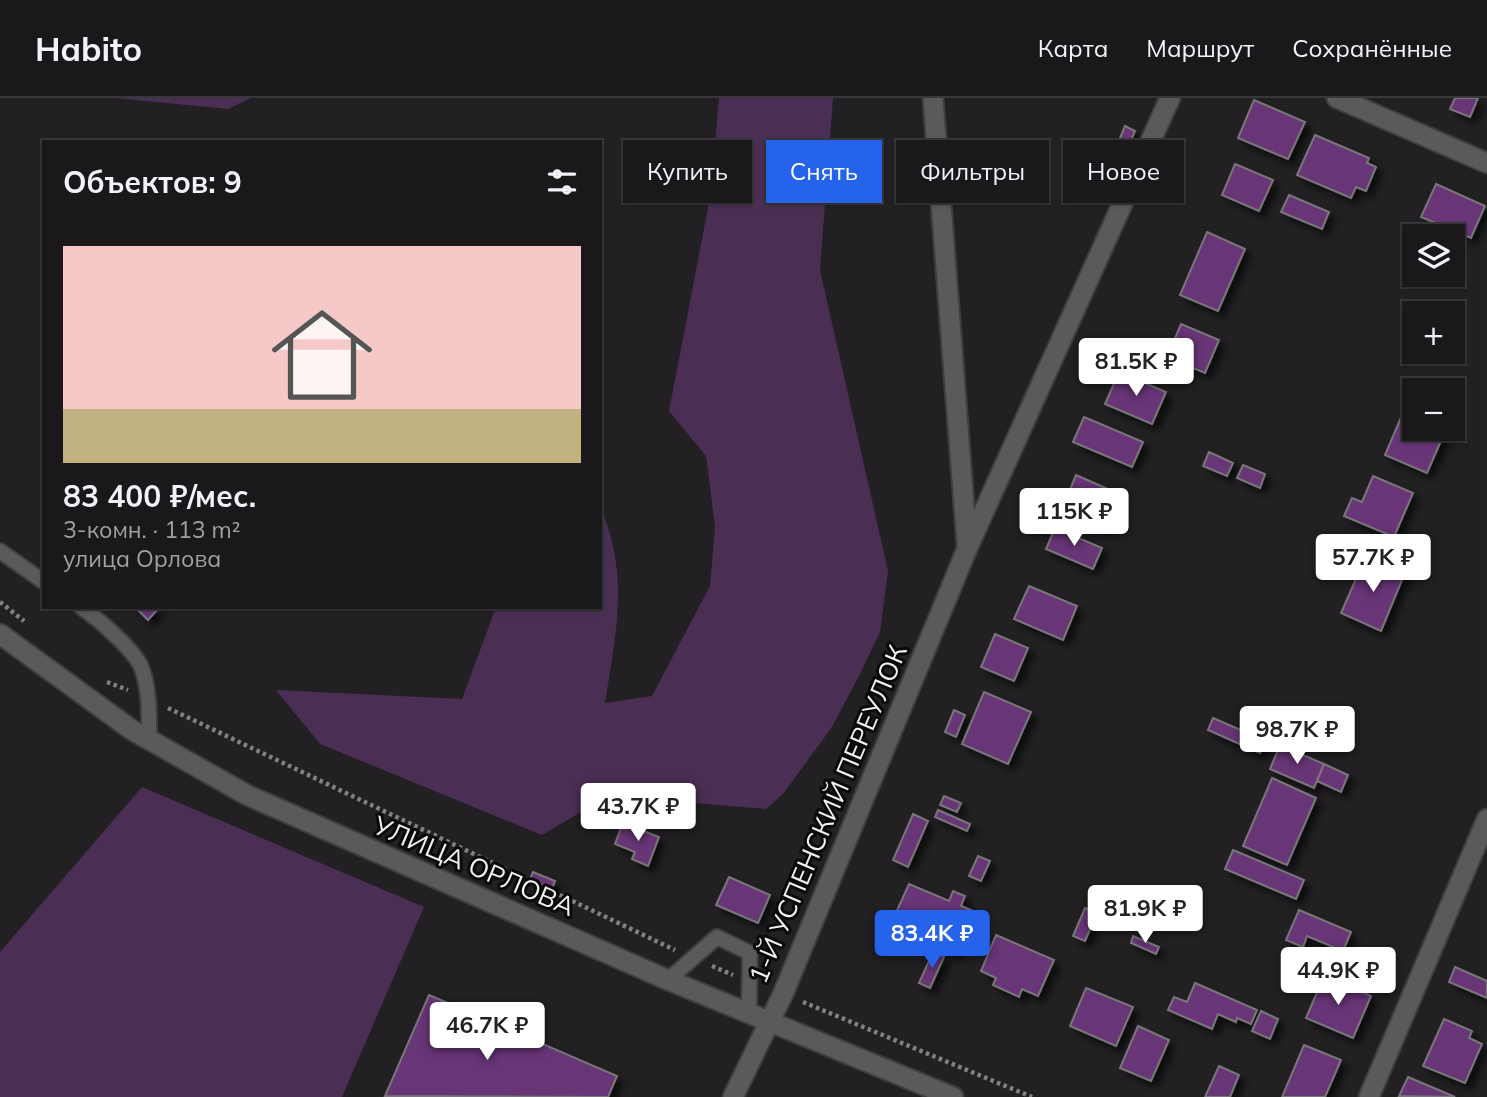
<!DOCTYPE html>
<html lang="ru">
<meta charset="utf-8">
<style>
:root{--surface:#1a181a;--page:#272527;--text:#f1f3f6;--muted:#9fa0a2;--line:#383739;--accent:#2563eb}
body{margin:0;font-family:Mulish,sans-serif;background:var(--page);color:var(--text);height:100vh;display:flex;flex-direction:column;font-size:26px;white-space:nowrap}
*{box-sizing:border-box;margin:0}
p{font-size:23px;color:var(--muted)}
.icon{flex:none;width:38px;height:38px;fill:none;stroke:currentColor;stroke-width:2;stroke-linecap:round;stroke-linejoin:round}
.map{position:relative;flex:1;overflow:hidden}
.details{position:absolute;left:42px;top:42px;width:560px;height:469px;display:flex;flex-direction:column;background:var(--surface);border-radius:0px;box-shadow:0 2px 5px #0004,0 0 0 2px var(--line)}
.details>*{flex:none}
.top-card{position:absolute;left:623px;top:42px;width:665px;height:63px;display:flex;gap:14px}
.buttons{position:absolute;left:1402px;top:126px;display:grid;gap:14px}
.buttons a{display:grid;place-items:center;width:63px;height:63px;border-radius:0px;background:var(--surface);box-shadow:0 2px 5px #0004,0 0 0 2px var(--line);font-size:35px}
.price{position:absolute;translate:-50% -60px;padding:0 16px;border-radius:7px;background:#fff;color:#222;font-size:23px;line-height:46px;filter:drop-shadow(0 2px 4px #0008)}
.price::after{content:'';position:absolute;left:50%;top:42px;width:21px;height:16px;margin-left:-10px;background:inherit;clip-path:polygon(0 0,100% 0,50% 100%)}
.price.active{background:var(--accent);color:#fff}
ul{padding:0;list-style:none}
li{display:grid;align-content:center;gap:14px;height:371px;padding:0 21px}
li span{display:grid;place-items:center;height:217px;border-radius:0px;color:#555}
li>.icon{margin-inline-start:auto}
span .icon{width:126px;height:126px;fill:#fffc;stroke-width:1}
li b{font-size:30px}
h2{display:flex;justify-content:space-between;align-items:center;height:84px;padding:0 21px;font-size:30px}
.pill{padding:0 24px;border-radius:0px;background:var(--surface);box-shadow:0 2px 5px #0004,0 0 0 2px var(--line);font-size:24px;line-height:63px}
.pill.active{background:var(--accent);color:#fff}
header{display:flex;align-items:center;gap:42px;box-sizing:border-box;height:98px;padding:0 35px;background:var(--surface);border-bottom:2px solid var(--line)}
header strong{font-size:33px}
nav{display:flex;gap:38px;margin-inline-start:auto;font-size:24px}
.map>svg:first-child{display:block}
.green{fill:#4a2e53}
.building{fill:#683577;stroke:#787679;stroke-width:2;filter:url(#shadow)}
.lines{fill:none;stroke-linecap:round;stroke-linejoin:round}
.service-casing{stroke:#3f3d3f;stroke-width:18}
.minor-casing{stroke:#3f3d3f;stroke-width:23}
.path{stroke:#828183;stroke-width:4.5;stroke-dasharray:3.5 3.5;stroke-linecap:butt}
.service{stroke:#5b595b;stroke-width:14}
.minor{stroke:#5b595b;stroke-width:19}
.labels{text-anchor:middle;stroke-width:6;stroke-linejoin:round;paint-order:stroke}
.street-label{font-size:26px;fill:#f3f2f3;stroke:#0b0a0b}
</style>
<header>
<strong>Habito</strong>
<nav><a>Карта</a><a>Маршрут</a><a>Сохранённые</a></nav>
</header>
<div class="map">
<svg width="1487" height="999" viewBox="0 0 1487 999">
<defs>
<filter id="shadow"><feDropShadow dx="6" dy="6" stdDeviation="3.5" flood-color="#0009"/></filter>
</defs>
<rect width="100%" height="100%" fill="#222023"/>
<g class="green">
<polygon points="115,0 251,0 228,11"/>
<path d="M719,0H833L820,172L888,473L880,534L860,576L832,629L783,696L766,711L608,698L542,737L320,646L276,592L462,601L496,509H600V408C630,477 616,535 605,605L652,598L710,488L715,429L706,358L669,313L711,94Z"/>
<polygon points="142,689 424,809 342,999 0,999 0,854"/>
</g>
<g class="building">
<polygon points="1455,0 1478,0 1470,19 1450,11"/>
<polygon points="1254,2 1305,24 1288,61 1238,40"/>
<polygon points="1125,28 1135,33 1126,54 1116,50"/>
<polygon points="1315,37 1369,60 1367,65 1376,69 1366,93 1356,89 1351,100 1297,77"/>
<polygon points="1235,66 1273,82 1259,113 1222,97"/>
<polygon points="1436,86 1485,108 1471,140 1421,119"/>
<polygon points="1289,97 1329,114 1322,131 1281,114"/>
<polygon points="1207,134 1245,151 1218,213 1180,197"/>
<polygon points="1181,226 1219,242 1205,275 1167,259"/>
<polygon points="1119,274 1166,294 1152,326 1105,306"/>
<polygon points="1402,317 1414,322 1414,331 1433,331 1444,336 1427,375 1385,357"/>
<polygon points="1084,319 1143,344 1132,369 1073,344"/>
<polygon points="1209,354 1233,365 1227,378 1203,368"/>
<polygon points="1243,367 1265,376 1260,390 1237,380"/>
<polygon points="1076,377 1117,395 1102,431 1061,413"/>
<polygon points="1373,378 1413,395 1394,439 1344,418 1352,400 1362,404"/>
<polygon points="1055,430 1102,450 1093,471 1046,451"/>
<polygon points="1365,460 1404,477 1381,533 1341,515"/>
<polygon points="1029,488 1077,508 1063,542 1014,521"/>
<polygon points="141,509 154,509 157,512 148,522 138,512"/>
<polygon points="995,536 1028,550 1014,583 981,569"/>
<polygon points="984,594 1031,614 1008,666 962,646"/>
<polygon points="954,612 965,617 956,639 945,634"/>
<polygon points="1213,620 1266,643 1260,655 1208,632"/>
<polygon points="1280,647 1324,666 1314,690 1270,671"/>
<polygon points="1324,666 1348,677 1341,694 1317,683"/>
<polygon points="1272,680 1316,700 1287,767 1243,748"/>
<polygon points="944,698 961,705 957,714 940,707"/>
<polygon points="938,712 970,726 967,733 935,719"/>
<polygon points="913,716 928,723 908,769 893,762"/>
<polygon points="623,725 659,739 648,768 632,761 635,754 615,746"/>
<polygon points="1233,752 1304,782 1296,801 1225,771"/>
<polygon points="978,758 990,763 981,783 969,778"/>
<polygon points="533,774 555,783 552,791 530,781"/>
<polygon points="729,779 770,797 758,825 716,807"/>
<polygon points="909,786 949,803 953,793 965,798 961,808 973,813 955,855 903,832 906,825 894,819"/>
<polygon points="1085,810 1097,815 1085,843 1073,838"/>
<polygon points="1299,812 1351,834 1343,853 1307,838 1303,849 1286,842"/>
<polygon points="996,837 1054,862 1038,898 1022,891 1019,899 993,887 996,880 981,873"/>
<polygon points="1133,838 1159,849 1156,856 1131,845"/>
<polygon points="933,854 944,859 930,890 919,885"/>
<polygon points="1455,869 1487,883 1487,900 1449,884"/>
<polygon points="1324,878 1371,898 1353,940 1306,920"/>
<polygon points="1195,885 1257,912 1251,926 1237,920 1236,924 1218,916 1212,931 1168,912 1174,899 1187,904"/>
<polygon points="1086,890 1133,909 1116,948 1070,928"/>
<polygon points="429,897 617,978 608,999 385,998"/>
<polygon points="1261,913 1278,921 1270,941 1252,933"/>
<polygon points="1444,921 1472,933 1469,940 1482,946 1465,985 1423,968"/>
<polygon points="1138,928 1169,942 1151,983 1120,970"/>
<polygon points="1304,947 1341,962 1325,999 1282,999"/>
<polygon points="1219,968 1239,977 1230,999 1205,999"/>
<polygon points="1408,979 1455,999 1399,998"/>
</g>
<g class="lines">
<defs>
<g id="service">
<polyline points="0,453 44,484"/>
<path d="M81,509C97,520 136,553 142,571C150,594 149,618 149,642"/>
<polyline points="668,882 717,839 750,855 749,914"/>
</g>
<g id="minor">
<polyline points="933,0 967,447"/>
<polyline points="1337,0 1487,65"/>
<polyline points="0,536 132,632 247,697 668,882 953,999"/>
<polyline points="733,999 783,896 967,451 1170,0"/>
<polyline points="1369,999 1487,721"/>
</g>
</defs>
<use href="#service" class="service-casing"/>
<use href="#minor" class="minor-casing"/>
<g class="path">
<polyline points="0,504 24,523"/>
<polyline points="107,584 128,592"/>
<polyline points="168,610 675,852"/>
<polyline points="712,868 733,877"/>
<polyline points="803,904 1032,999"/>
</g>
<use href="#service" class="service"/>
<use href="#minor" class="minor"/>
</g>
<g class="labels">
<g class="street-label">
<text transform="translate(828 716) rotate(-67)" y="9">1-Й УСПЕНСКИЙ ПЕРЕУЛОК</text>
<text transform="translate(474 768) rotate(23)" y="9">УЛИЦА ОРЛОВА</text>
</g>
</g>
</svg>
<div class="buttons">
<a><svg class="icon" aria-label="layers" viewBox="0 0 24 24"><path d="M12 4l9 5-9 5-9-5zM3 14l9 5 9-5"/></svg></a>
<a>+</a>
<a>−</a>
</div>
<b class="price" style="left:1136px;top:300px">81.5K ₽</b>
<b class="price" style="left:1074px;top:450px">115K ₽</b>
<b class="price" style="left:1373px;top:496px">57.7K ₽</b>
<b class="price" style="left:1297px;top:668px">98.7K ₽</b>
<b class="price" style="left:638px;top:745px">43.7K ₽</b>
<b class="price" style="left:1145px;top:847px">81.9K ₽</b>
<b class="price active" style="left:932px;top:872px">83.4K ₽</b>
<b class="price" style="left:1338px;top:909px">44.9K ₽</b>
<b class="price" style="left:487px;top:964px">46.7K ₽</b>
<div class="top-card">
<a class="pill">Купить</a>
<a class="pill active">Снять</a>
<a class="pill">Фильтры</a>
<a class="pill">Новое</a>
</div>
<section class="details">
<h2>Объектов: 9<svg class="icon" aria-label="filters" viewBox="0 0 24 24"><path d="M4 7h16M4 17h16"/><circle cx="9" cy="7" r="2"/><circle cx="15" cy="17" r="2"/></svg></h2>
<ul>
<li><span style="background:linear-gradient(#f6c9c9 75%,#c2b280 0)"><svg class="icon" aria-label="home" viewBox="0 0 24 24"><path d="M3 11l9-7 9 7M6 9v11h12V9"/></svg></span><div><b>83 400 ₽/мес.</b><p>3-комн. · 113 m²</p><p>улица Орлова</p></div></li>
</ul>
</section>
</div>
